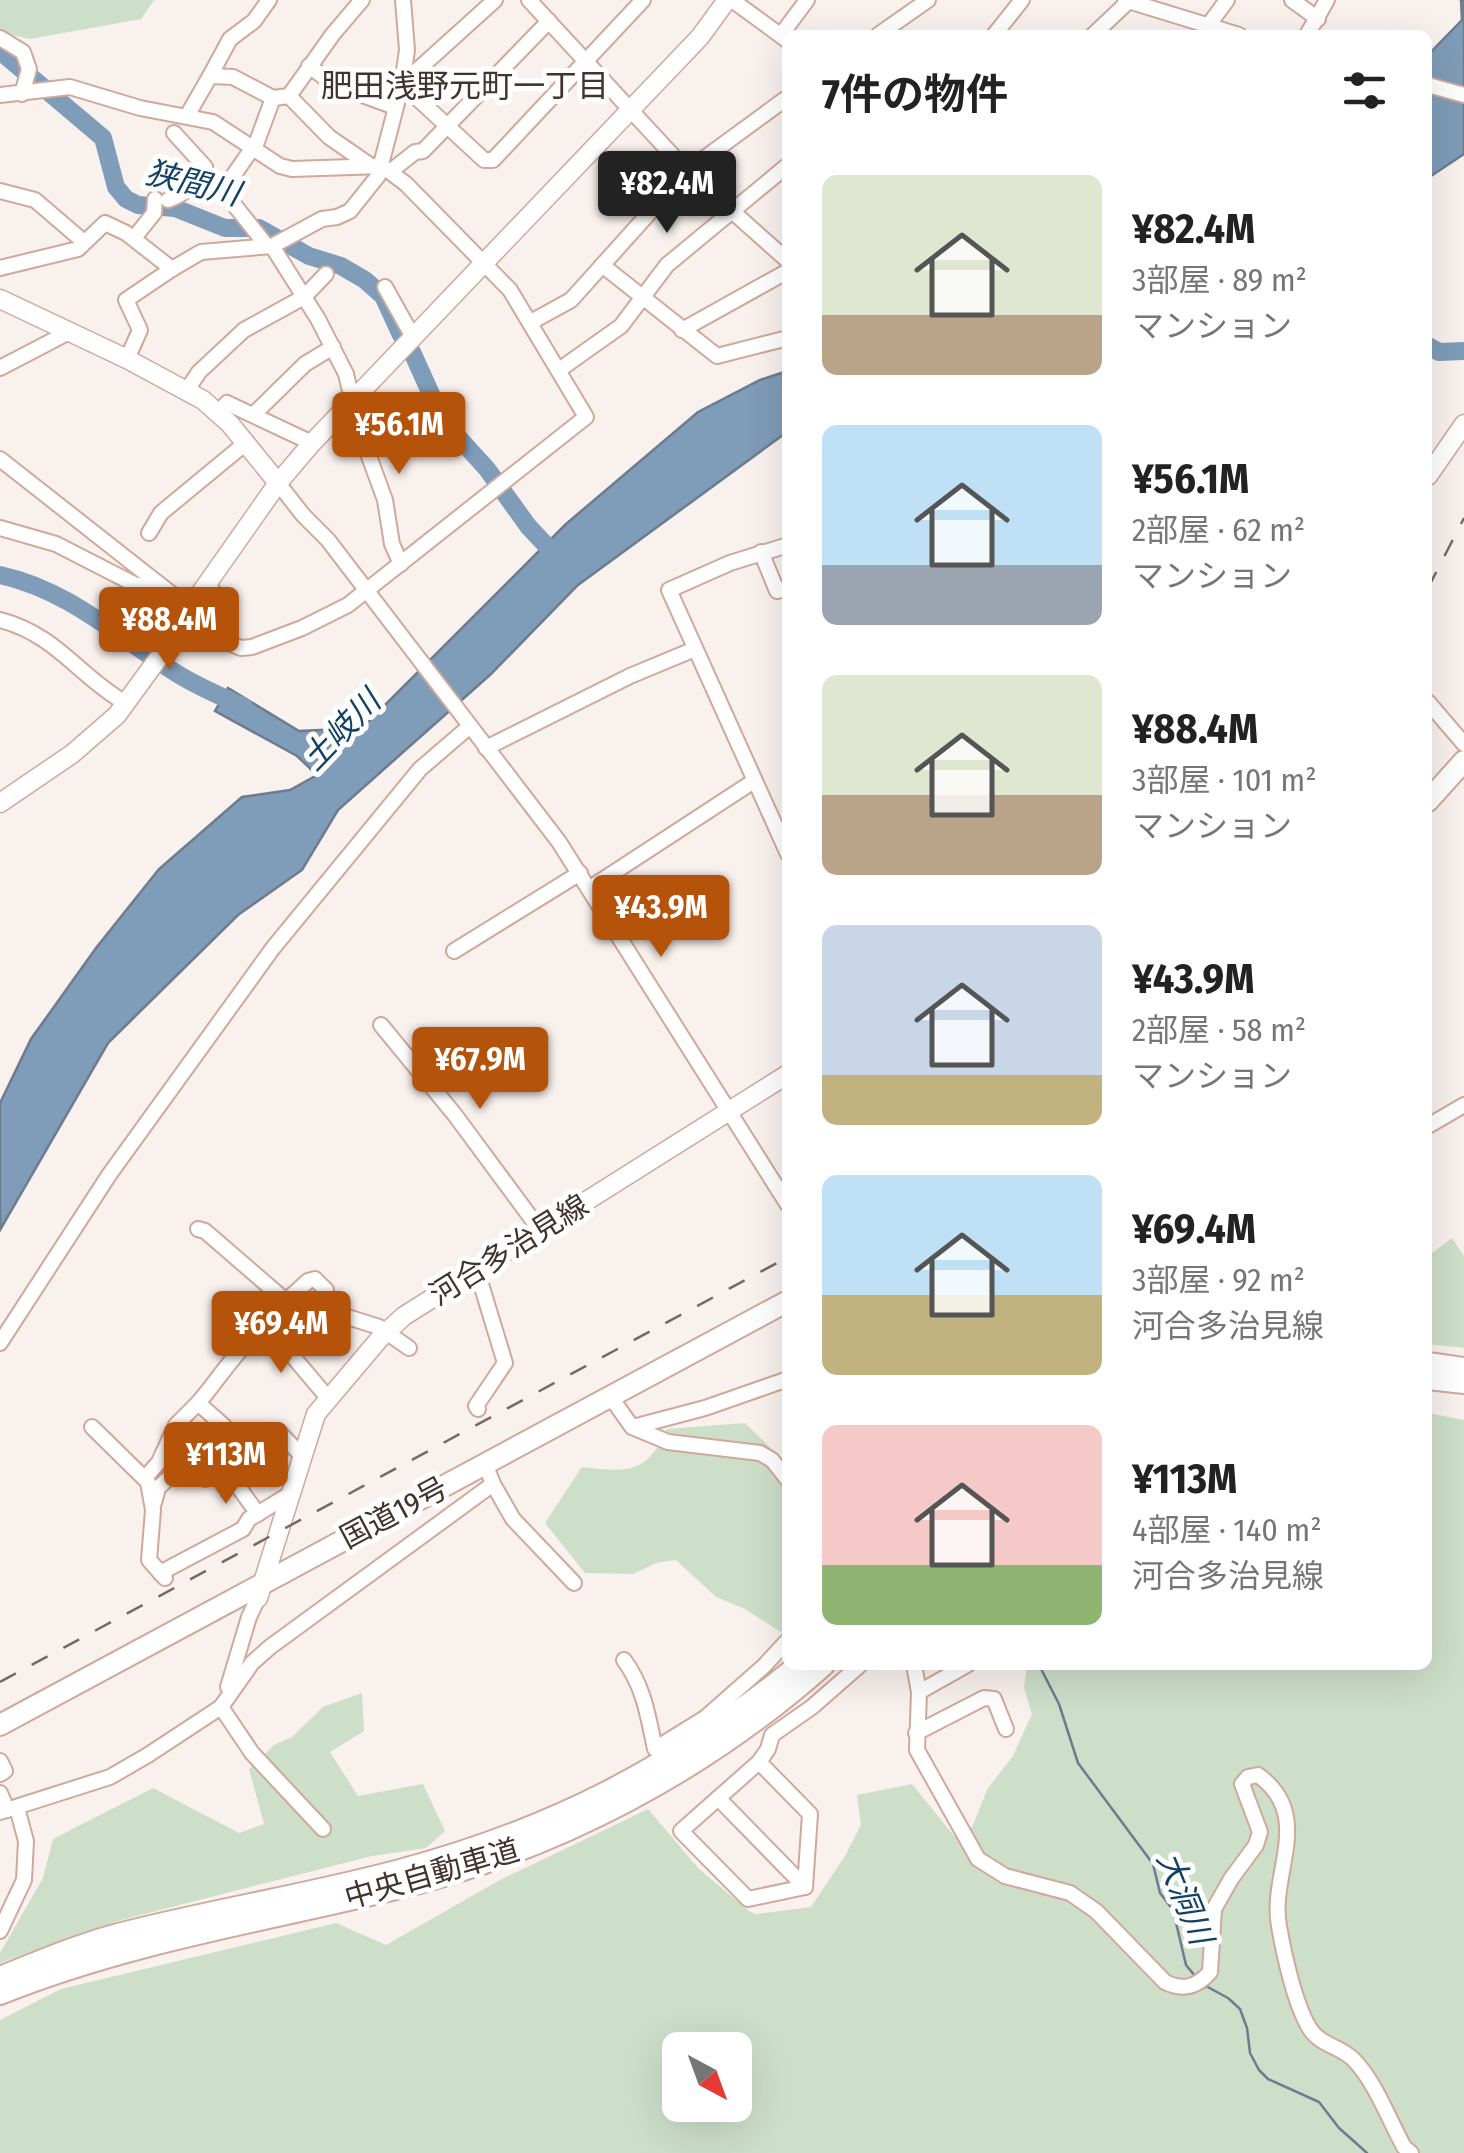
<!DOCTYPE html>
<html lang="ja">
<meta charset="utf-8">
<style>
:root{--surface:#fff;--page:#f2f2f2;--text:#222;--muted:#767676;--accent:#b45309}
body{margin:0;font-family:"Fira Sans Condensed","Noto Sans JP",sans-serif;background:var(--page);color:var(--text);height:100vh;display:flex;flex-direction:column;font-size:38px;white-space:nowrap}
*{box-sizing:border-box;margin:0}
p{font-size:32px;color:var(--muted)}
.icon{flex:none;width:55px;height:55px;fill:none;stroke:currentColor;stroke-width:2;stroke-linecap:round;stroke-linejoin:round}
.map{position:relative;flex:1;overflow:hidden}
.details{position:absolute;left:782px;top:30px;width:650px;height:1640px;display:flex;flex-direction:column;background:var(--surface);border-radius:15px;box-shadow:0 10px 40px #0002}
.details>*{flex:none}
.needle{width:65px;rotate:139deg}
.buttons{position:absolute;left:662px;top:2032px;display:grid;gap:20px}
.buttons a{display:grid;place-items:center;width:90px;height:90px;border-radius:15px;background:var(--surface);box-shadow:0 10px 40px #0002;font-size:50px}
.price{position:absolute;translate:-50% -85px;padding:0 22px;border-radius:10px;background:var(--accent);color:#fff;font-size:32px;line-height:65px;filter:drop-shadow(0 2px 5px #0008)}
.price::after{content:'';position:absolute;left:50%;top:60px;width:30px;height:22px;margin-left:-15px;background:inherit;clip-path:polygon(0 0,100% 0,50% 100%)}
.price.selected{background:#222;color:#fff}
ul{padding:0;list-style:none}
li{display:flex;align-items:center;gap:30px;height:250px;padding:0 40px}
li span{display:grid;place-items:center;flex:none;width:280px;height:200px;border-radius:15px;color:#555}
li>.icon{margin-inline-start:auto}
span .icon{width:120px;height:120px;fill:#fffc;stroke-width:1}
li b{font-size:42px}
h2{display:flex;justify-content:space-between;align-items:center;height:120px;padding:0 40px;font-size:42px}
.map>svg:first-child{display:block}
.green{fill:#cddec9;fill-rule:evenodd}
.water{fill:#7f9cb8;stroke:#6d7c8e;stroke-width:2.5}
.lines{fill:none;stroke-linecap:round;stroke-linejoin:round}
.stream{stroke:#6d7c8e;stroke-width:2.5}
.river{stroke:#7f9cb8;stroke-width:18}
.minor-casing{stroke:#cfa99b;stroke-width:18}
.major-casing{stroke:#cfa99b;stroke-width:21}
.highway-casing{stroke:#cfa99b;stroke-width:24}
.minor{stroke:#fff;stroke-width:14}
.major{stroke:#fff;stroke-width:18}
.highway{stroke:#fff;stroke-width:20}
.rail{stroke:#766964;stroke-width:2.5;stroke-dasharray:18 18;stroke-linecap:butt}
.labels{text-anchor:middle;stroke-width:10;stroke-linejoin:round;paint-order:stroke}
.street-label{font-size:30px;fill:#42332d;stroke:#fff}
.neighbourhood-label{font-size:32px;fill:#42332d;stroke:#fff}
.water-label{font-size:32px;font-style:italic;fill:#114167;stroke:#fff}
</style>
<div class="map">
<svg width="1464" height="2153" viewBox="0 0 1464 2153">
<rect width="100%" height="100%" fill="#f9f1ee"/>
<g class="green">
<polygon points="0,0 154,0 141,19 30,39 0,32"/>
<polygon points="1452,1238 1464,1256 1464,1348 1428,1344 1428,1256"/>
<path d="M1428,1413L1464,1420V2153H0V2020L61,1989L336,1923L386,1945L500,1880L648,1809L699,1869L749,1911L756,1914L811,1907L845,1856L861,1825L857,1795L912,1784L954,1836L972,1827L988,1788L1013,1756L1032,1714L1024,1688L1027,1665H1428ZM680,2050H735V2105H680Z"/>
<path d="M745,1423L787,1464V1636L745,1609L716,1597L676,1560L656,1563L633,1574L585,1573L545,1523L582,1467C628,1472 646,1475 667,1429Z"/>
<polygon points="362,1693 364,1731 330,1752 358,1796 423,1784 445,1831 426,1848 372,1856 121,1920 0,1963 0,1953 43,1878 53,1839 153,1788 239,1833 264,1824 249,1769 274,1745 292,1737 323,1707"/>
</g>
<g class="water">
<polygon points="1461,0 1464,0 1464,154 1428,178 1428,55 1462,20"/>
<polygon points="787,371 787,432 578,585 491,674 338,810 302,870 238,915 108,1043 0,1230 0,1103 31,1039 96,948 159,869 242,797 290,790 317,775 297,756 215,711 228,688 299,731 362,728 566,524 698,412 760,380"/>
</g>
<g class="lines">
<g class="stream">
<polyline points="1039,1665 1059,1704 1078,1763 1153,1864 1160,1893 1173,1910 1186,1965 1195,1976"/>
<polyline points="1204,1985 1228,1998 1240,2009 1247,2028 1250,2053 1259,2070 1268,2079 1319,2102 1339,2128 1367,2153"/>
</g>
<g class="river">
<polyline points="0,51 103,138 116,187 126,199 138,205 175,208 225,228 259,228 309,256 341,266 365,280 383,296 401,335"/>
<polyline points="1428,346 1439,352 1464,351"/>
<polyline points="412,352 435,403 456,435 487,469 528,526 556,556"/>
<path d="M0,575C70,590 121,640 181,676C201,688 223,697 244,707"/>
</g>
<defs>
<g id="minor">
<polyline points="269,0 254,21 230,39 210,76 233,77 273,98 289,96 329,137 371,166"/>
<polyline points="495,0 402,84 484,160 493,160 643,0"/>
<polyline points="529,0 687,171 788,261"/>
<polyline points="732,0 788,41"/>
<polyline points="1125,0 1239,35"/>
<polyline points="1292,0 1318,19"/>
<polyline points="1205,30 1227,0"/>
<polyline points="781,35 807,0"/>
<polyline points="878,35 928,0"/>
<polyline points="994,35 1022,0"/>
<polyline points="1093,35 1130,0"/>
<polyline points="1307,35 1327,0"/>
<polyline points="0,38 23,52 29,69 22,94"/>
<polyline points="309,66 335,85 395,107"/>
<polyline points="1428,85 1464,95"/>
<polyline points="0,95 70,87 140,108 213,122 280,166 292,169 382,166 406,184 510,290 586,417 348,605 302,628 252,647 241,648 194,629 213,591 207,586"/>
<polyline points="289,96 333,34 362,0"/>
<polyline points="187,116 210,76"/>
<polyline points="254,146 233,176 232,202 267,246"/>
<polyline points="255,147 273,98"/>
<polyline points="391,171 415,152 423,151 549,21"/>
<polyline points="0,191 35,200 84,242"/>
<path d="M168,200C186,194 196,183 205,167L174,133"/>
<polyline points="134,238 154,213 155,199"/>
<polyline points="602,265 717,356 788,338"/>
<polyline points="0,268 78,249 105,223 126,233 172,269 201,252 272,246"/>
<polyline points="385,287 413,337"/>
<polyline points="531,322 571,300 687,171 788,97"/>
<polyline points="682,330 788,271"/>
<polyline points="127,359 140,330 126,300 172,269"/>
<polyline points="0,368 69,332"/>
<polyline points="559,370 621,326 667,265 788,165"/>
<polyline points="187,390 199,372 244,330 304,297 326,274"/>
<polyline points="219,412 227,403 312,443"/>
<polyline points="253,415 305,364 333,347"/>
<polyline points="0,459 159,584"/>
<polyline points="278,483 303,515 328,540 559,842 788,1205"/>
<polyline points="0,528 56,544 134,584 145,587 159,584 190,608"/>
<polyline points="149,533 161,513 247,442"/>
<polyline points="788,545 730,563 669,590 788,854"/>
<polyline points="761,552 777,591 788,588"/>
<polyline points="401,564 392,544 385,500 359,429 346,374 318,319 272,246 322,219 337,217 350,211 378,176 402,84 407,50 403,0"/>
<path d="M0,620C54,634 76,672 119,699"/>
<polyline points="1428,702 1464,744"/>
<polyline points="486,748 630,676 695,649"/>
<polyline points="590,888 754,781"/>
<polyline points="454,951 580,873"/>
<polyline points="381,1025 455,1115 540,1230"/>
<polyline points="1428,1126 1464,1105"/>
<polyline points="198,1229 205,1231 286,1301 308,1281 315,1279 326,1290 323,1299 335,1313"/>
<polyline points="477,1271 505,1363 476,1406 478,1409"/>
<polyline points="267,1326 328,1398"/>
<polyline points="0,1343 109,1175 273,948 420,769 470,726"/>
<polyline points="610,1396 632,1427 668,1442 760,1453 772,1460 788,1480"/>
<path d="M198,1403C225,1373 256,1314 302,1312C310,1312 317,1317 324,1320L335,1313L379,1327L409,1348"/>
<polyline points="92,1427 148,1482 153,1510 149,1560 165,1578"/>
<polyline points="633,1427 705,1408 788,1379"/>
<polyline points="278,1431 301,1455"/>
<polyline points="145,1478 159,1462 176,1425 198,1403 224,1426"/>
<polyline points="205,1479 229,1474 258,1514"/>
<polyline points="493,1484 513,1519 574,1583"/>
<polyline points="154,1503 158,1488 175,1472"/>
<polyline points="160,1573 243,1529 249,1519 290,1494"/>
<path d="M624,1660C644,1687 648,1716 655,1749L705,1718L764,1666L788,1640"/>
<path d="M914,1665L919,1692L917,1750L978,1859L1005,1876L1070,1893L1080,1900L1096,1911L1165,1982C1183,1991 1197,1987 1210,1972L1214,1909L1231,1879L1256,1845L1260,1832L1242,1784L1248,1777L1258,1775C1315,1816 1269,1874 1279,1926C1284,1955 1295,2005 1310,2029C1320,2045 1342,2047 1354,2060C1376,2083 1389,2120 1404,2147L1411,2153"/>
<polyline points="228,1687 249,1617 258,1598"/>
<polyline points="919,1692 967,1665"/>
<polyline points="221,1707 252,1753 323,1829"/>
<polyline points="916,1733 984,1698 994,1699 1006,1729"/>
<polyline points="0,1761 5,1771 0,1774"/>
<polyline points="759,1762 681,1831 748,1899 805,1887 810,1814 759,1762 768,1749 772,1735 812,1707 860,1665"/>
<polyline points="0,1793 7,1810"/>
<polyline points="718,1798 805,1887"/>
<polyline points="0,1812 110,1777 148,1755 221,1707 252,1663 270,1647 493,1484 485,1463"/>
<polyline points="0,1931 24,1880 26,1841 17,1808"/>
</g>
<g id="major">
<polyline points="0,299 127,359 203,400 230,424 278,483"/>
<polyline points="1428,476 1464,424"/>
<polyline points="0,803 72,754 117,715 181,627 183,618 278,483 312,443 700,37 727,0"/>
<polyline points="258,1598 316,1414 381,1337 404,1316 788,1074"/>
</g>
<g id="highway">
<polyline points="1428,801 1464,761"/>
<polyline points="1428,1363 1464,1368"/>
<polyline points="1428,1379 1464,1383"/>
<polyline points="0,1725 788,1301"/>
<path d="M0,1977C40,1961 80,1944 122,1933C212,1910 305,1895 396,1871C551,1830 674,1767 798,1665"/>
<path d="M0,1994C132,1941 267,1921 404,1887C559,1848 705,1771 824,1665"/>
</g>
</defs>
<use href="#minor" class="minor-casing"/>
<use href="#major" class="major-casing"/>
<use href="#highway" class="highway-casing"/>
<use href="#minor" class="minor"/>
<use href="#major" class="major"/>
<use href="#highway" class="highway"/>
<g class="rail">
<polyline points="1428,588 1464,518"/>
<polyline points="0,1682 788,1257"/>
</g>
</g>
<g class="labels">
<g class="street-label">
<text transform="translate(509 1250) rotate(-32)" y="10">河合多治見線</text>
<text transform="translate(394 1513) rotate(-28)" y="10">国道19号</text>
<text transform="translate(432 1874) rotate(-16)" y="10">中央自動車道</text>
</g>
<g class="neighbourhood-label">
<text x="465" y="97">肥田浅野元町一丁目</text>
</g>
<g class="water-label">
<text transform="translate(193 183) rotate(14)" y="11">狭間川</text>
<text transform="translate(341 730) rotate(-46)" y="11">土岐川</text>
<text transform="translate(1185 1898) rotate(68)" y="11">大洞川</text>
</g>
</g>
</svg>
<div class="buttons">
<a><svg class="needle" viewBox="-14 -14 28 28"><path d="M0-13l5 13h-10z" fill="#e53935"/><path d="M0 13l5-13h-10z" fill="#767676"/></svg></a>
</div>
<b class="price selected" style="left:667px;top:236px">¥82.4M</b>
<b class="price" style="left:399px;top:477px">¥56.1M</b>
<b class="price" style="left:169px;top:672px">¥88.4M</b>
<b class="price" style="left:661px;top:960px">¥43.9M</b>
<b class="price" style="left:480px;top:1112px">¥67.9M</b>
<b class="price" style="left:281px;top:1376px">¥69.4M</b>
<b class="price" style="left:226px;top:1507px">¥113M</b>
<section class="details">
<h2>7件の物件<svg class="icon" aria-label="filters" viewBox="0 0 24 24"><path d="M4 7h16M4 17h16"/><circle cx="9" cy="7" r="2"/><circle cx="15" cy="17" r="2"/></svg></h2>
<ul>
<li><span style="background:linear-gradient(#dfe7d0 70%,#b9a48a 0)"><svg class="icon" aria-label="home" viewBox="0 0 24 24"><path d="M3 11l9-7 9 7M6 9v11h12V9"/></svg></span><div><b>¥82.4M</b><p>3部屋 · 89 m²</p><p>マンション</p></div></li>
<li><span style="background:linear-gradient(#bfe0f5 70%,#9aa5b1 0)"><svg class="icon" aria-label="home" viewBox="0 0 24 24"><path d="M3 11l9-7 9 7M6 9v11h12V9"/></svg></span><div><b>¥56.1M</b><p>2部屋 · 62 m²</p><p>マンション</p></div></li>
<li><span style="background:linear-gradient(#dfe7d0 60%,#b9a48a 0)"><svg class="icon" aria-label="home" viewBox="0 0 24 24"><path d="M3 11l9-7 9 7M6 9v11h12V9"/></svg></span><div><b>¥88.4M</b><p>3部屋 · 101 m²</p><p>マンション</p></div></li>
<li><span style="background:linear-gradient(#c9d6e8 75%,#c2b280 0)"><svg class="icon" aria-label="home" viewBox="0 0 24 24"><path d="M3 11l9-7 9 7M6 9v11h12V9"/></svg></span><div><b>¥43.9M</b><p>2部屋 · 58 m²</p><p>マンション</p></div></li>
<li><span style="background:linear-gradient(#bfe0f5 60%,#c2b280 0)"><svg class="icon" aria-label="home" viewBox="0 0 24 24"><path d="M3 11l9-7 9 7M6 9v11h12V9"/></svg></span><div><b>¥69.4M</b><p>3部屋 · 92 m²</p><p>河合多治見線</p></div></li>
<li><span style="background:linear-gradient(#f6c9c9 70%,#8fb573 0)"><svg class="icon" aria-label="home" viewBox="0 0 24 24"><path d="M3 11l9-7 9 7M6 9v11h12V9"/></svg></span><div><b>¥113M</b><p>4部屋 · 140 m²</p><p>河合多治見線</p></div></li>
</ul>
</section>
</div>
